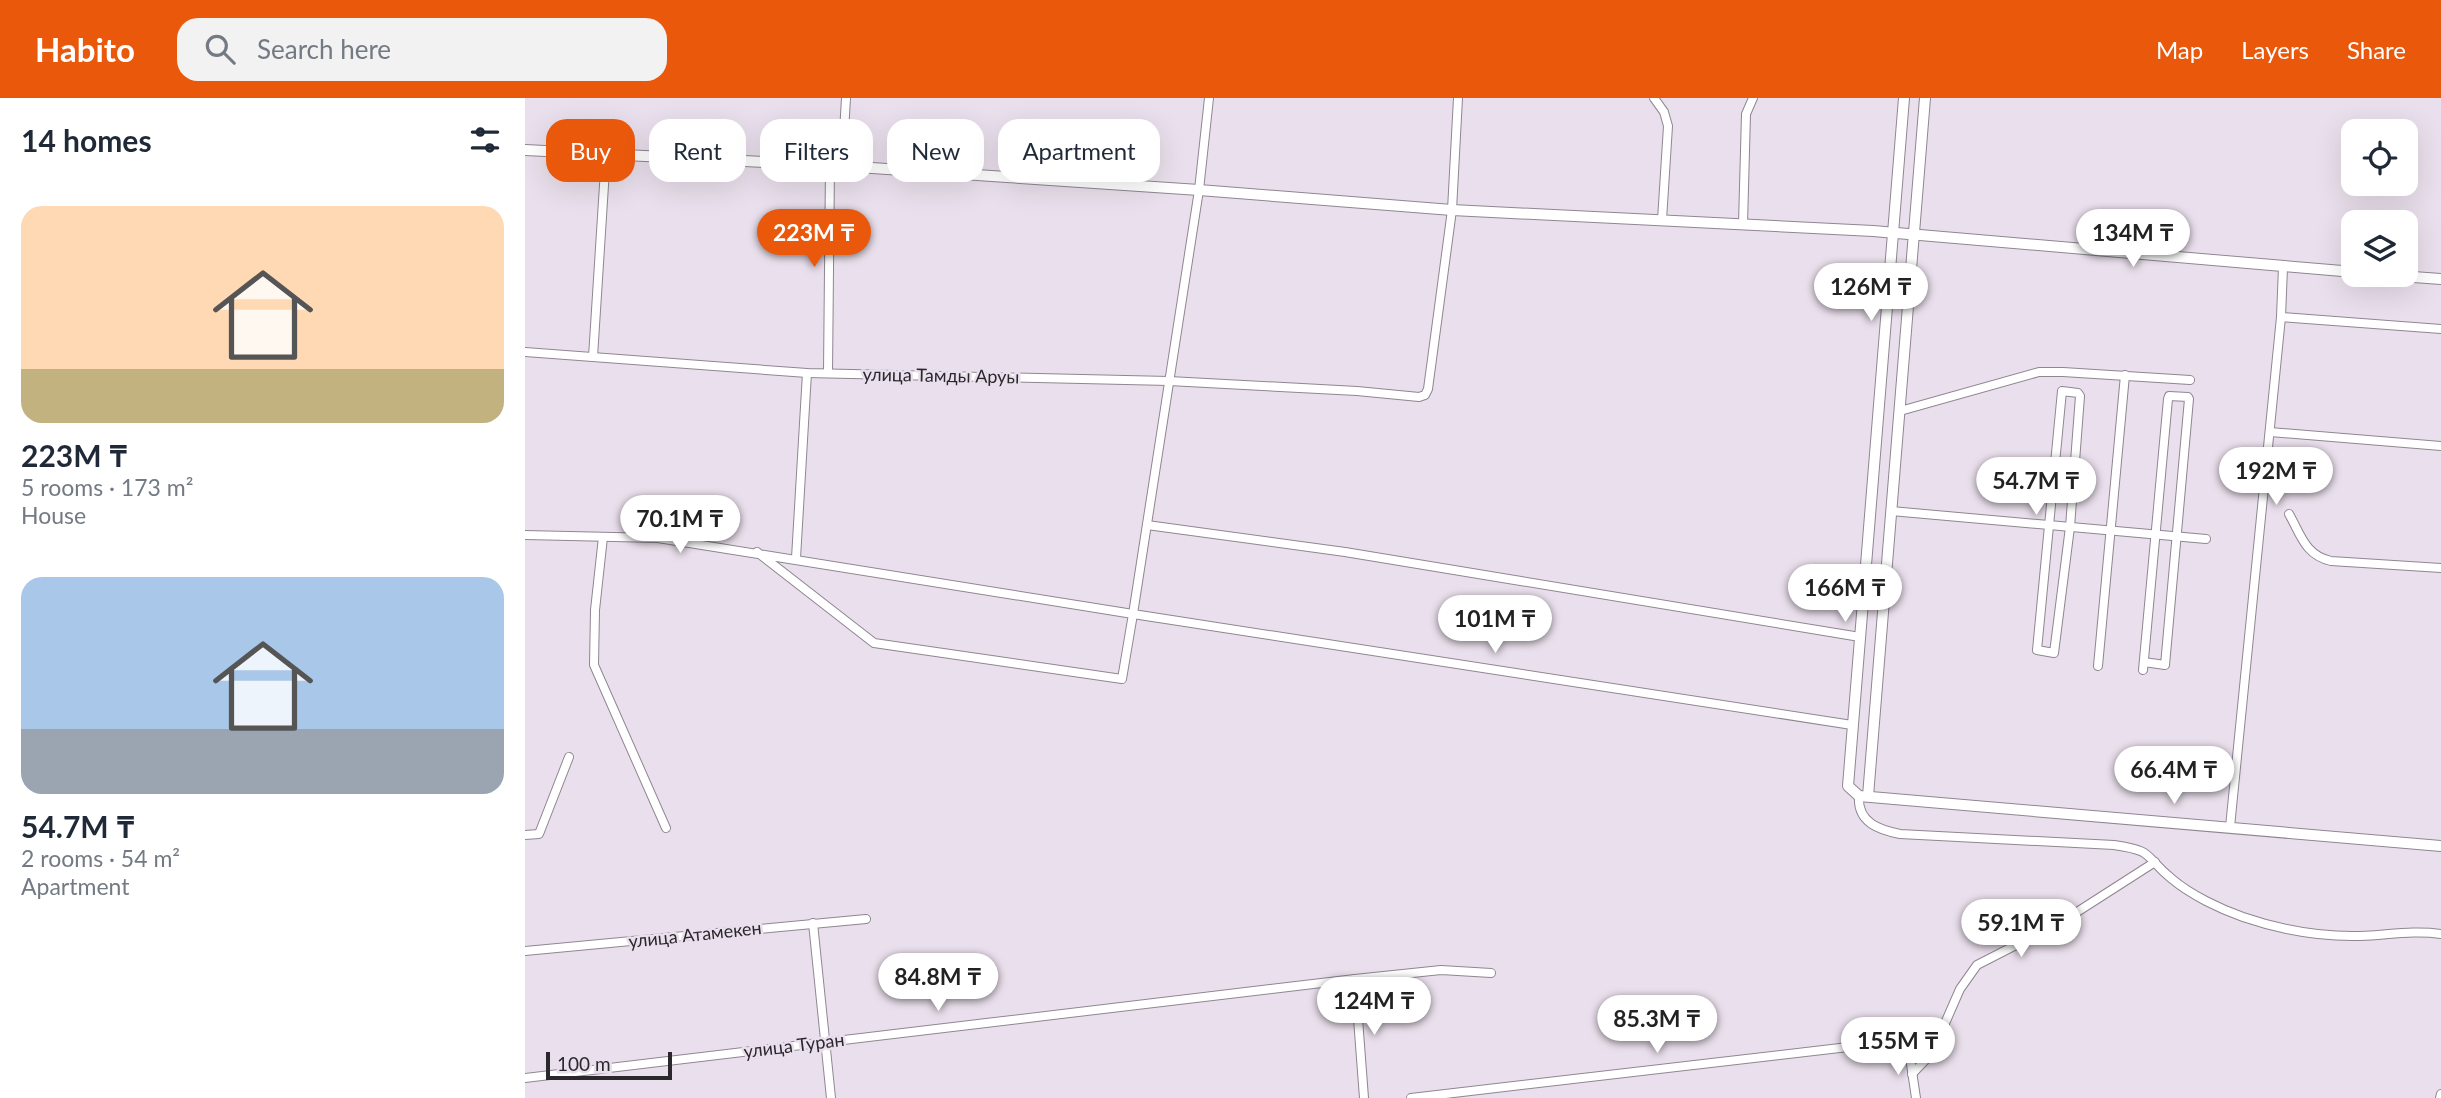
<!DOCTYPE html>
<meta charset="utf-8">
<style>
:root{--surface:#fff;--page:#f2f2f3;--text:#1f2937;--muted:#747a83;--accent:#ea580c}
body{margin:0;font-family:Lato,sans-serif;background:var(--page);color:var(--text);height:100vh;display:flex;flex-direction:column;font-size:26px;white-space:nowrap}
*{box-sizing:border-box;margin:0}
p{font-size:23px;color:var(--muted)}
.icon{flex:none;width:38px;height:38px;fill:none;stroke:currentColor;stroke-width:2;stroke-linecap:round;stroke-linejoin:round}
.map{position:relative;flex:1;overflow:hidden}
.drawer{display:flex;flex-direction:column;background:var(--surface);width:525px}
.drawer>*{flex:none}
.hud{position:absolute;left:21px;top:21px;width:665px;height:63px;display:flex;gap:14px}
.controls{position:absolute;left:1816px;top:21px;display:grid;gap:14px}
.controls a{display:grid;place-items:center;width:77px;height:77px;border-radius:14px;background:var(--surface);box-shadow:0 7px 28px #0002;font-size:35px}
.scale{position:absolute;left:21px;bottom:18px;width:126px;box-sizing:border-box;padding-left:7px;border:4px solid #2b282d;border-top:0;font-size:19px;line-height:24px;white-space:nowrap;color:#2b282d;-webkit-text-stroke:5px #eae0ed;paint-order:stroke}
.price{position:absolute;translate:-50% -60px;padding:0 16px;border-radius:24px;background:#fff;color:#222;font-size:23px;line-height:46px;filter:drop-shadow(0 2px 4px #0008)}
.price::after{content:'';position:absolute;left:50%;top:42px;width:21px;height:16px;margin-left:-10px;background:inherit;clip-path:polygon(0 0,100% 0,50% 100%)}
.price.active{background:var(--accent);color:#fff}
ul{padding:0;list-style:none}
li{display:grid;align-content:center;gap:14px;height:371px;padding:0 21px}
li span{display:grid;place-items:center;height:217px;border-radius:21px;color:#555}
li>.icon{margin-inline-start:auto}
span .icon{width:126px;height:126px;fill:#fffc;stroke-width:1}
li b{font-size:30px}
h2{display:flex;justify-content:space-between;align-items:center;height:84px;padding:0 21px;font-size:30px}
.chip{padding:0 24px;border-radius:21px;background:var(--surface);box-shadow:0 7px 28px #0002;font-size:24px;line-height:63px}
.chip.active{background:var(--accent);color:#fff}
header{display:flex;align-items:center;gap:42px;box-sizing:border-box;height:98px;padding:0 35px;background:var(--accent);color:#fff}
header strong{font-size:33px}
nav{display:flex;gap:38px;margin-inline-start:auto;font-size:24px}
.search{width:490px;height:63px;background:var(--page);display:flex;align-items:center;gap:18px;box-sizing:border-box;padding:0 24px;border-radius:21px;color:var(--muted);font-size:26px}
main{display:flex;flex:1;min-height:0}
.map>svg:first-child{display:block}
.lines{fill:none;stroke-linecap:round;stroke-linejoin:round}
.street-casing{stroke:#8f8692;stroke-width:10}
.secondary-casing{stroke:#8f8692;stroke-width:12}
.street{stroke:#fff;stroke-width:8}
.secondary{stroke:#fff;stroke-width:10}
.labels{text-anchor:middle;stroke-width:5;stroke-linejoin:round;paint-order:stroke}
.street-label{font-size:18px;fill:#2b282d;stroke:#eae0ed}
</style>
<header>
<strong>Habito</strong>
<div class="search"><svg class="icon" aria-label="search" viewBox="0 0 24 24"><circle cx="10" cy="10" r="6"/><path d="M15 15l6 6"/></svg>Search here</div>
<nav><a>Map</a><a>Layers</a><a>Share</a></nav>
</header>
<main>
<section class="drawer">
<h2>14 homes<svg class="icon" aria-label="filters" viewBox="0 0 24 24"><path d="M4 7h16M4 17h16"/><circle cx="9" cy="7" r="2"/><circle cx="15" cy="17" r="2"/></svg></h2>
<ul>
<li><span style="background:linear-gradient(#ffd9b3 75%,#c2b280 0)"><svg class="icon" aria-label="home" viewBox="0 0 24 24"><path d="M3 11l9-7 9 7M6 9v11h12V9"/></svg></span><div><b>223M ₸</b><p>5 rooms · 173 m²</p><p>House</p></div></li>
<li><span style="background:linear-gradient(#a9c7e8 70%,#9aa5b1 0)"><svg class="icon" aria-label="home" viewBox="0 0 24 24"><path d="M3 11l9-7 9 7M6 9v11h12V9"/></svg></span><div><b>54.7M ₸</b><p>2 rooms · 54 m²</p><p>Apartment</p></div></li>
</ul>
</section>
<div class="map">
<svg width="1916" height="1000" viewBox="0 0 1916 1000">
<rect width="100%" height="100%" fill="#eae0ed"/>
<g class="lines">
<defs>
<g id="street">
<polyline points="684,0 674,92 608,516 1327,627"/>
<polyline points="1129,0 1139,14 1143,28 1137,122"/>
<polyline points="317,68 321,0"/>
<polyline points="1218,126 1221,16 1228,0"/>
<polyline points="1756,219 1758,169"/>
<polyline points="0,254 282,275 644,283 832,293 894,299 900,297 903,291 927,112 933,0"/>
<polyline points="68,259 81,56"/>
<polyline points="303,275 305,68"/>
<polygon points="1537,293 1553,295 1555,298 1545,429 1529,555 1512,552"/>
<polyline points="1375,313 1514,274 1538,274 1665,282"/>
<polyline points="1745,334 1916,348"/>
<polyline points="1366,413 1681,441"/>
<path d="M1764,416C1776,437 1780,457 1806,463L1916,470"/>
<polyline points="622,427 820,454 1335,539"/>
<polyline points="0,437 133,440 608,516 597,581 349,545 232,454"/>
<polyline points="78,439 70,512 69,567 141,730"/>
<polyline points="271,460 282,275"/>
<polyline points="1573,568 1600,277"/>
<polyline points="1618,572 1643,301 1644,298 1663,299 1664,301 1640,567 1619,564"/>
<path d="M1334,698C1332,725 1355,732 1375,736L1589,747C1631,753 1618,758 1647,781C1666,797 1695,811 1718,819C1756,832 1796,839 1835,838C1863,837 1889,832 1916,836"/>
<polyline points="1705,729 1756,219 1916,231"/>
<polyline points="0,737 14,736 44,659"/>
<polyline points="288,825 306,1000"/>
<polyline points="0,853 341,821"/>
<polyline points="830,881 839,1000"/>
<polyline points="1387,976 1407,955 1435,891 1452,867 1538,823 1630,764"/>
<polyline points="0,980 830,881 916,872 966,875"/>
<polyline points="886,1000 1366,944 1377,946 1384,953 1391,1000"/>
<polyline points="1915,1000 1916,996"/>
</g>
<g id="secondary">
<polyline points="1379,0 1323,688 1334,698 1916,748"/>
<polyline points="0,52 317,68 674,92 927,112 1348,133 1829,174"/>
<polyline points="1861,177 1916,181"/>
<polyline points="1343,698 1400,0"/>
</g>
</defs>
<use href="#street" class="street-casing"/>
<use href="#secondary" class="secondary-casing"/>
<use href="#street" class="street"/>
<use href="#secondary" class="secondary"/>
</g>
<g class="labels">
<g class="street-label">
<text transform="translate(416 278) rotate(1)" y="6">улица Тамды Аруы</text>
<text transform="translate(170 837) rotate(-6)" y="6">улица Атамекен</text>
<text transform="translate(269 948) rotate(-7)" y="6">улица Туран</text>
</g>
</g>
</svg>
<div class="controls">
<a><svg class="icon" aria-label="locate" viewBox="0 0 24 24"><circle cx="12" cy="12" r="6"/><path d="M12 2v4M12 18v4M2 12h4M18 12h4"/></svg></a>
<a><svg class="icon" aria-label="layers" viewBox="0 0 24 24"><path d="M12 4l9 5-9 5-9-5zM3 14l9 5 9-5"/></svg></a>
</div>
<div class="scale">100 m</div>
<b class="price active" style="left:289px;top:171px">223M ₸</b>
<b class="price" style="left:1608px;top:171px">134M ₸</b>
<b class="price" style="left:1346px;top:225px">126M ₸</b>
<b class="price" style="left:1751px;top:409px">192M ₸</b>
<b class="price" style="left:1511px;top:419px">54.7M ₸</b>
<b class="price" style="left:155px;top:457px">70.1M ₸</b>
<b class="price" style="left:1320px;top:526px">166M ₸</b>
<b class="price" style="left:970px;top:557px">101M ₸</b>
<b class="price" style="left:1649px;top:708px">66.4M ₸</b>
<b class="price" style="left:1496px;top:861px">59.1M ₸</b>
<b class="price" style="left:413px;top:915px">84.8M ₸</b>
<b class="price" style="left:849px;top:939px">124M ₸</b>
<b class="price" style="left:1132px;top:957px">85.3M ₸</b>
<b class="price" style="left:1373px;top:979px">155M ₸</b>
<div class="hud">
<a class="chip active">Buy</a>
<a class="chip">Rent</a>
<a class="chip">Filters</a>
<a class="chip">New</a>
<a class="chip">Apartment</a>
</div>
</div>
</main>
